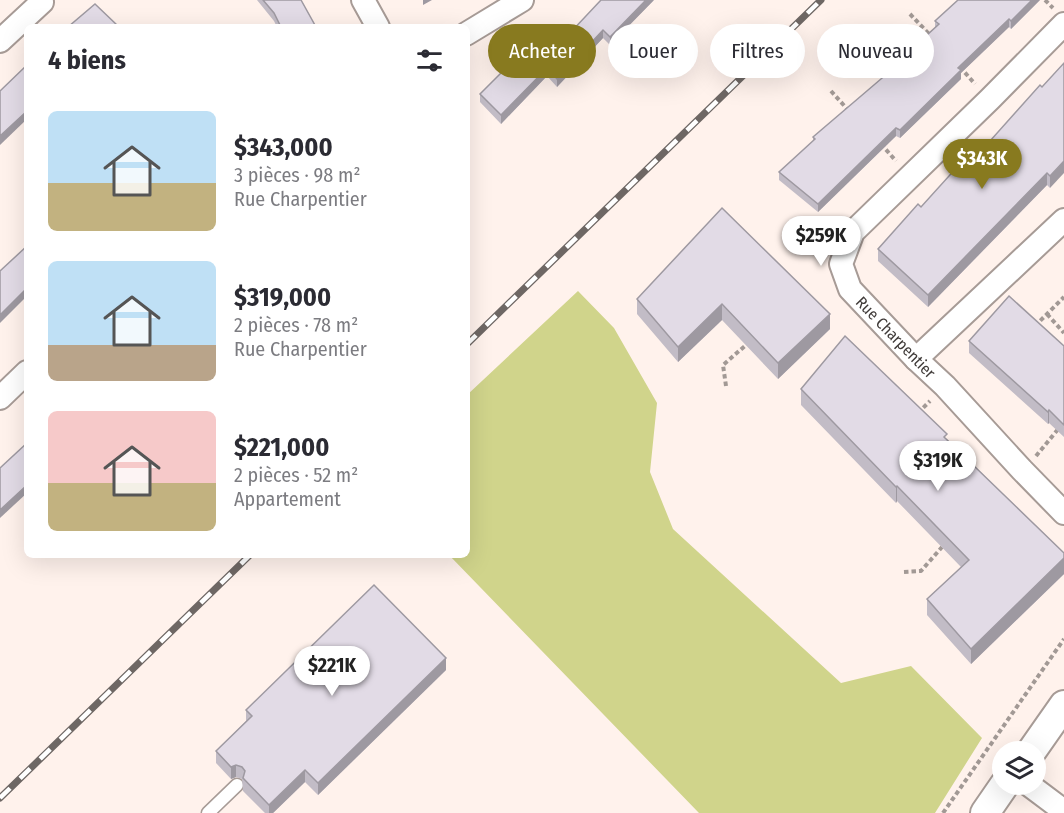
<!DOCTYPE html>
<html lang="fr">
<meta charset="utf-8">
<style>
:root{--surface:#fff;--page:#f7f7f7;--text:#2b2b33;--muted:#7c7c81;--accent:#887a1f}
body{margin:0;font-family:"Fira Sans Condensed",sans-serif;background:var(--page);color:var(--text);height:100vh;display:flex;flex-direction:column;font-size:22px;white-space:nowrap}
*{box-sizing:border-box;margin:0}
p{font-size:20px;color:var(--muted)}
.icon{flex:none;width:33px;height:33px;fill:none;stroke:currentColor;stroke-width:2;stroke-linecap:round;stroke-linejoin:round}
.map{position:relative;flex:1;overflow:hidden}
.side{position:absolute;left:24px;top:24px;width:446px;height:534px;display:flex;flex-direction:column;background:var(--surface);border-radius:9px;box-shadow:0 6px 24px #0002}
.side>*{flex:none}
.top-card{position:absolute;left:488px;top:24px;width:486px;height:54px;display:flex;gap:12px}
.fabs{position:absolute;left:992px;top:741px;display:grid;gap:12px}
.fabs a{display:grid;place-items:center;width:54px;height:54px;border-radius:50%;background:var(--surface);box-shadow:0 6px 24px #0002;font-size:30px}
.price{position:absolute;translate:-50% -51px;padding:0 14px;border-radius:21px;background:#fff;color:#222;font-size:20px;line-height:39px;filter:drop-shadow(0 2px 3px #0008)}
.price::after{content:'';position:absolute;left:50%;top:36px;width:18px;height:14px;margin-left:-9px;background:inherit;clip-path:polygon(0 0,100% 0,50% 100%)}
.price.active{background:var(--accent);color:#fff}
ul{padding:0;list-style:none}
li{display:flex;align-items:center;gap:18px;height:150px;padding:0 24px}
li span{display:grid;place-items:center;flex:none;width:168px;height:120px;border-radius:9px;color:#555}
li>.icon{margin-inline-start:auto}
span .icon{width:72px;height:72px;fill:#fffc;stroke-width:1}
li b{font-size:26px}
h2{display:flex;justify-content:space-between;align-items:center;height:72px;padding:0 24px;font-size:26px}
.pill{padding:0 21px;border-radius:27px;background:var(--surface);box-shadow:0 6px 24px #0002;font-size:21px;line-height:54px}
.pill.active{background:var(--accent);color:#fff}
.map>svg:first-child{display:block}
.green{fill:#d0d48b}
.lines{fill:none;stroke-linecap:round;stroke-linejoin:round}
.service-casing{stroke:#a79b96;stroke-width:15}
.minor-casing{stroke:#a79b96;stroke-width:26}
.tertiary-casing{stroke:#a79b96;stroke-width:32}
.path{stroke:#a29995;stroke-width:4;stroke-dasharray:4.5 3;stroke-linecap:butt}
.service{stroke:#fff;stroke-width:12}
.minor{stroke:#fff;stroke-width:22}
.tertiary{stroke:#fff;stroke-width:28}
.rail-casing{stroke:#6e6764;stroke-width:7}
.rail{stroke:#fff;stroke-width:4.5;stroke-dasharray:14;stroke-linecap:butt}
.wall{fill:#c2bcc6}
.shaded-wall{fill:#9e99a1}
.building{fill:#e2dbe6;stroke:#9e99a1;stroke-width:1.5}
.labels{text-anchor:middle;stroke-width:4.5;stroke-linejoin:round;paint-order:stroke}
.street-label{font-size:16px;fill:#3f3a38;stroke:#fff}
</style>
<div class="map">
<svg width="1064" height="813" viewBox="0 0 1064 813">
<rect width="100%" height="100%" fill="#fff2ec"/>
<polygon class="green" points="578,291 614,328 657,403 650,472 673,529 841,683 911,666 982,738 935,813 699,813 449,555 466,555 467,395"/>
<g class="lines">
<defs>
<polyline id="service" points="208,813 237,785"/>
<g id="minor">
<polyline points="363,0 378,27"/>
<polyline points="1064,24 990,99 853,232 841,264 850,289 916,359 945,386 1022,470 1064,513"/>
<polyline points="466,34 522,0"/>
<polyline points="0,41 42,2 40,0"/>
<polyline points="916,359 1064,220"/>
<polyline points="0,398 27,372"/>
<polyline points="1028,784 1064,811"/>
</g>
<g id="tertiary">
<polyline points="1031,752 1064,705"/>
<polyline points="985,813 1005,784"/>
</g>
</defs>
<use href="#service" class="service-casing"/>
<use href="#minor" class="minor-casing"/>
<use href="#tertiary" class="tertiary-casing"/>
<g class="path">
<polyline points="1045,0 1053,8"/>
<polyline points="910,14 930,35"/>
<polyline points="960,67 975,84"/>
<polyline points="831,91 849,111"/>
<polyline points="881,144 896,161"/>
<polyline points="1047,314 1064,333"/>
<polyline points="1035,326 1064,297"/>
<polyline points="726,386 723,365 746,345"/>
<polyline points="918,413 930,401"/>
<polyline points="1036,456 1064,422"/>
<polyline points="904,572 921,571 942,547"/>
<polyline points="943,813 1064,639"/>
</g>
<use href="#service" class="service"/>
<use href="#minor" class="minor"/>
<use href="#tertiary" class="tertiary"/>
<defs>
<g id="rail">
<polyline points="466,345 821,0"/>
<polyline points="0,798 250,555"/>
</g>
</defs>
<use href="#rail" class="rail-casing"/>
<use href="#rail" class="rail"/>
</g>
<g class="wall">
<polygon points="257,0 301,0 316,27 277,27 274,21"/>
<polygon points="654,0 610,45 603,38 557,87 547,76 501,124 480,102 480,94 516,72 570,33"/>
<polygon points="1040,0 1011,29 1009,27 961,73 961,79 900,138 896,136 818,212 779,180 779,172 813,141 813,137 893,69 893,66 935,28 935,21"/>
<polygon points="1064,63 1050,188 1047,185 928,307 878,261 878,249 982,150 1042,87"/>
<polygon points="722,208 830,329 778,379 722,320 678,362 637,314 637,299"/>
<polygon points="969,341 1064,346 1064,437 1049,423 1048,424 969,353"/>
<polygon points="801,389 947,439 1064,553 1064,574 971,664 927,615 927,599 961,567 897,501 896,503 801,405"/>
<polygon points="446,670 318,795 305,782 273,813 265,813 243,791 242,779 236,777 231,779 216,763 216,751 246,721 246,710"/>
</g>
<g class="shaded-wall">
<polygon points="423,0 432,0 423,5"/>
<polygon points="646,0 654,0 610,45 610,37"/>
<polygon points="1032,0 1040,0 1011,29 1011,21"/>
<polygon points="1009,19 1009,27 961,73 961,79 900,138 900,130 958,68"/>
<polygon points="603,30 603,38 557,87 557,79"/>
<polygon points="547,68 547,76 501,124 501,115"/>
<polygon points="27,111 27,119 0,145 0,136"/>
<polygon points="896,128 896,136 818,212 818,204"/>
<polygon points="1064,161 1064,173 1050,188 1050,176"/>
<polygon points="1047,173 1047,185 928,307 928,295"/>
<polygon points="27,288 27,296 0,323 0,315"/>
<polygon points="722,304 722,320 678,362 678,347"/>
<polygon points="830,314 830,329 778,379 778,363"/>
<polygon points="1049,410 1049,423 1048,424 1048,412"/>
<polygon points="27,485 27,493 0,518 0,510"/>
<polygon points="897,486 897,501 896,503 896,487"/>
<polygon points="1064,558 1064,574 971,664 971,649"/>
<polygon points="446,658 446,670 318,795 318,783"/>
<polygon points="236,765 236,777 231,779 231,767"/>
<polygon points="305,770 305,782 273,813 269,813 269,805"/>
</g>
<g class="building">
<polygon points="263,0 301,0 316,27 281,27 274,13"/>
<polygon points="601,0 646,0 610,37 603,30 557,79 547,68 501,115 480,94 509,65 516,72 566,29 570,33"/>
<polygon points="958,0 1032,0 1011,21 1009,19 958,68 961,70 900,130 896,128 818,204 779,172 815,139 813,137 895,67 893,66 939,24 935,21"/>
<polygon points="95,4 118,26 117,27 68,27"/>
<polygon points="1064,63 1064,161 1050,176 1047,173 928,295 878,249 918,204 921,207 977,145 982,150 1040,85 1042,87"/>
<polygon points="27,65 27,111 0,136 0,91"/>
<polygon points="722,208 830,314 778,363 722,304 678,347 637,299"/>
<polygon points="27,246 27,288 0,315 0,271"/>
<polygon points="1009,296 1064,346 1064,425 1049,410 1048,412 969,341"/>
<polygon points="845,336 947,434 944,437 1064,553 1064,558 971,649 927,599 969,560 897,486 896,487 801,389"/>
<polygon points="27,443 27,485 0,510 0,468"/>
<polygon points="374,585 446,658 318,783 305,770 269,805 243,778 245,771 242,767 236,765 231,767 216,751 252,716 246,710"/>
</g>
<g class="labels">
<g class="street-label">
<text transform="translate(896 337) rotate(46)" y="6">Rue Charpentier</text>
</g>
</g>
</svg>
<div class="fabs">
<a><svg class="icon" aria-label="layers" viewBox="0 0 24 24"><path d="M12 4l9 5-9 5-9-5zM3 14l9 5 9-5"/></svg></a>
</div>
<b class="price active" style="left:982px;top:190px">$343K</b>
<b class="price" style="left:821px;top:267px">$259K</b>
<b class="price" style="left:938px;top:492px">$319K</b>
<b class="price" style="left:332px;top:697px">$221K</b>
<div class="top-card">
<a class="pill active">Acheter</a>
<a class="pill">Louer</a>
<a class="pill">Filtres</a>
<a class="pill">Nouveau</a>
</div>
<section class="side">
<h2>4 biens<svg class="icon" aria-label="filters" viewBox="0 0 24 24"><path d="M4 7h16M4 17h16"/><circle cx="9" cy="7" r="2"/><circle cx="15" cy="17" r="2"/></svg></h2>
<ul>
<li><span style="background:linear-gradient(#bfe0f5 60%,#c2b280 0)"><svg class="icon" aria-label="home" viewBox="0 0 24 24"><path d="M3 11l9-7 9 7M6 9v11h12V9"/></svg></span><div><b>$343,000</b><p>3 pièces · 98 m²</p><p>Rue Charpentier</p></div></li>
<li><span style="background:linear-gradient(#bfe0f5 70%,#b9a48a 0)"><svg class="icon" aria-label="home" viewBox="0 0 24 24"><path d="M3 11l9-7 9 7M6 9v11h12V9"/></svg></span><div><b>$319,000</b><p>2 pièces · 78 m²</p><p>Rue Charpentier</p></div></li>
<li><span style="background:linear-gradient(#f6c9c9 60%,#c2b280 0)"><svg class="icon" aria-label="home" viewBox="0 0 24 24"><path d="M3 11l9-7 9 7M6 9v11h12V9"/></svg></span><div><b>$221,000</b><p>2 pièces · 52 m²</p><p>Appartement</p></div></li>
</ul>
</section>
</div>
